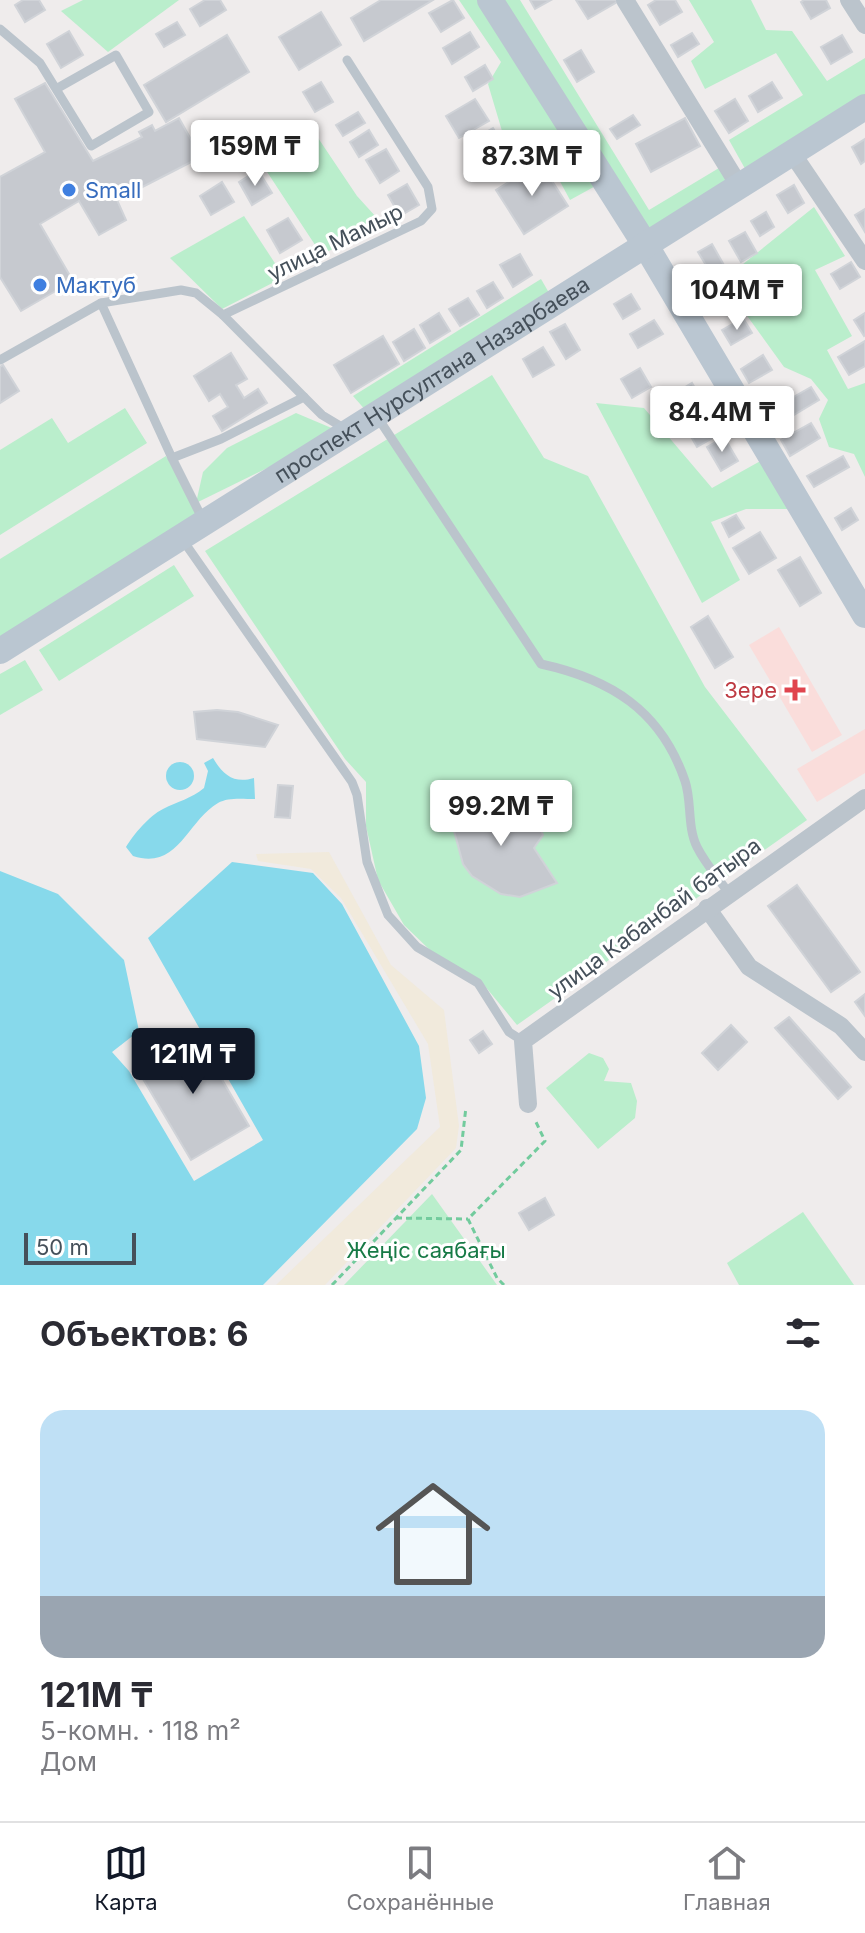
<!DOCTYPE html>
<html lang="ru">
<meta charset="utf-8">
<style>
:root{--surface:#fff;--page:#f2f2f3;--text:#2b2b33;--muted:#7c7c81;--line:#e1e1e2;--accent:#111827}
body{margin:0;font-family:Inter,sans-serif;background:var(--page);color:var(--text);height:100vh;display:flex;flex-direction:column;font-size:30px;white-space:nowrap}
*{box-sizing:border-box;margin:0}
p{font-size:26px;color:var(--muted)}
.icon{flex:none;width:44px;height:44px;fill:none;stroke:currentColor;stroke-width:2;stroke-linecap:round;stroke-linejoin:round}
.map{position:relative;height:1285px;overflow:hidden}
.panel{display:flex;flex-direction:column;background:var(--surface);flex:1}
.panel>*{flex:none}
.scale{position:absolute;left:24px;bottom:20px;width:112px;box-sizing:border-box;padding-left:8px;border:4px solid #45505a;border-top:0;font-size:22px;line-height:28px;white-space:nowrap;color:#45505a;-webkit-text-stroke:6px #fff;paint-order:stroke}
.price{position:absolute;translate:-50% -68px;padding:0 18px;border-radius:8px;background:#fff;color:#222;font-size:26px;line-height:52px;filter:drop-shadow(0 2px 4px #0008)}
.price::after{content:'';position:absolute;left:50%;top:48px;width:24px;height:18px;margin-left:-12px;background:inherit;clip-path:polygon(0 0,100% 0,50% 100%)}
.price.on{background:var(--accent);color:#fff}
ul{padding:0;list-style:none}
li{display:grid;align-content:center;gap:16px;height:424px;padding:0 40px}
li span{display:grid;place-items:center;height:248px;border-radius:24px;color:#555}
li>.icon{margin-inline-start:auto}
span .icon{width:144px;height:144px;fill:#fffc;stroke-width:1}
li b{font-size:34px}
h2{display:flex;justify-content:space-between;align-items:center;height:96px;padding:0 40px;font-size:34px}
.tabs{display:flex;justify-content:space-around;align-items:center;height:112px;border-top:2px solid var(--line);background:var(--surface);font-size:22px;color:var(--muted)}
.tabs a{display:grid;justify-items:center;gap:4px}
.tabs .on{color:var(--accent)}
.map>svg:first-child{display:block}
.medical{fill:#fadddb}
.green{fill:#baeecc}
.sand{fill:#f1eadc}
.water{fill:#87d9eb}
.building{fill:#c6c9cf;stroke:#d0d3d8;stroke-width:2}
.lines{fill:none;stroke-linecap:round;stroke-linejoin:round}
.path{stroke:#72cb9d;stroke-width:3;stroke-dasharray:6 4;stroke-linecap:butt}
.lane{stroke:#bbc4cc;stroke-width:9}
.street{stroke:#bbc4cc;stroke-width:18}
.secondary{stroke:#bac6d1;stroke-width:26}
.shop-dot{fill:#3f7fe0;stroke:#fff;stroke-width:3}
.health-dot{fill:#e0444e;stroke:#fff;stroke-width:3}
.labels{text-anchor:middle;stroke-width:6;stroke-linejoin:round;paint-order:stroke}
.shop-label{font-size:22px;fill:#366cbe;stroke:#fff;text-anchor:start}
.street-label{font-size:22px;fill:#45505a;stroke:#fff}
.health-label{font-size:22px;fill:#be3a42;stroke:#fff;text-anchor:end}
.park-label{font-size:22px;fill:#177a46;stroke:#fff}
</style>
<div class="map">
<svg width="865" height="1285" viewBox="0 0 865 1285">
<rect width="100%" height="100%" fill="#efecec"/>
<g class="medical">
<polygon points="779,627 842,735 812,752 749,645"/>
<polygon points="865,729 865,773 817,802 797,769"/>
</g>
<g class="green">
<polygon points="83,0 179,0 108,52 61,11"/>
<polygon points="459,0 486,0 601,183 570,200 543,150 526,146 502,131 488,84 501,62"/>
<polygon points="499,0 520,0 649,210 719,168 733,187 648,238"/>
<polygon points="689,0 751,0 766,30 792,31 827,81 865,58 865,102 748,174 729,140 803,95 776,53 705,89 691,61 714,42"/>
<polygon points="310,126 357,196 386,228 321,254 254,152"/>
<polygon points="814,207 845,256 815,270 852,336 827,350 848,389 865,383 865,477 854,454 829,447 819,419 828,400 811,379 784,367 722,281"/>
<polygon points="244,216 284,277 222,309 170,258"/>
<polygon points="541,279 552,298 368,413 353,396"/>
<polygon points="492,375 544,458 588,476 705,687 807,820 517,1025 479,979 434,954 404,925 378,880 366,826 366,782 345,759 205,551"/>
<polygon points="596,403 644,408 712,488 764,459 794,509 746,509 711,522 740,580 702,603"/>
<polygon points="125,408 147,443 0,535 0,450 52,418 68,443"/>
<polygon points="296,413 341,432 196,503 203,472 227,448"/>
<polygon points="166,456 205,522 0,651 0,559"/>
<polygon points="174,565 194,596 59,681 39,650"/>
<polygon points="25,660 43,690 0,715 0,674"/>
<polygon points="589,1053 603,1058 609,1069 604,1081 631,1083 637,1101 635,1118 598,1149 546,1088"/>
<polygon points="432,1194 497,1285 344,1285"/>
<polygon points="803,1212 854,1285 739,1285 727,1263"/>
</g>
<polygon class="sand" points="329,852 391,965 444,1010 459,1126 456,1148 325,1285 276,1285 440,1127 428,1044 341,898 311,869 258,861 256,854"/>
<g class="water">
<path d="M213,758C223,775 234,784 254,778L255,799C243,799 228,797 218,803C187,821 178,871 133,856L126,847C134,834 149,816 163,809C178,801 191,799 204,788L208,771L204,763Z"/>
<circle cx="180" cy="776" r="14"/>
<polygon points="232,862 313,873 342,904 419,1046 426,1098 417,1129 263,1285 0,1285 0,871 58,894 124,960 139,1031 112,1052 129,1071 194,1181 263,1140 148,938"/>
</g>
<g class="building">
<polygon points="23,0 39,0 45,10 25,22 15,5"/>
<polygon points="205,0 220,0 226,10 200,26 190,9"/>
<polygon points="381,0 433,0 364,41 351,18"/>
<polygon points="453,0 464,18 441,32 429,13"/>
<polygon points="530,0 551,0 535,9"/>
<polygon points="576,0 616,0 617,2 588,19"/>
<polygon points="656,0 675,0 682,12 660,25 648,5"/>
<polygon points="804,0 826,0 830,8 811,19 801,2"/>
<polygon points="321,12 341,45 299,70 279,37"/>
<polygon points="177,22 185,35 164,47 156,34"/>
<polygon points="69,31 83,55 61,68 47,44"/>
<polygon points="470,32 479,47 452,64 443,48"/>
<polygon points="692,33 699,44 678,57 671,45"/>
<polygon points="227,35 249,72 166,122 144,85"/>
<polygon points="842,35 852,52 831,64 821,47"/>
<polygon points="581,50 594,72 577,82 564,60"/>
<polygon points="485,65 493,79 473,91 465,77"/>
<polygon points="321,82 333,102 315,112 303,92"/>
<polygon points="772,82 782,98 758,112 749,96"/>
<polygon points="45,83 93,161 142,137 139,132 152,125 155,131 179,118 201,157 117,200 126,220 99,235 79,201 40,224 73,281 21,311 0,277 0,177 45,152 15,99"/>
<polygon points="475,99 489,121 459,138 446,116"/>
<polygon points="735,99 748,121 729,133 715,111"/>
<polygon points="358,112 365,123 343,136 336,125"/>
<polygon points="633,115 640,125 617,139 610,129"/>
<polygon points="685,118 700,146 651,172 636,144"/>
<polygon points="493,128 504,146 482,159 471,141"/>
<polygon points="369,130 378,145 359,157 350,142"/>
<polygon points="865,139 865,161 861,164 852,147"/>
<polygon points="386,149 399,171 380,183 366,160"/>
<polygon points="540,162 568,206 524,234 496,190"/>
<polygon points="258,170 272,193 252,205 239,182"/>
<polygon points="222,182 234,202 211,215 200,196"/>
<polygon points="407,184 419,205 400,216 388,195"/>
<polygon points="794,185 804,203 788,213 777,195"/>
<polygon points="865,209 865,232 855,215"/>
<polygon points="766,212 774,227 760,236 751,221"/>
<polygon points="288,218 302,240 280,253 267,230"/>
<polygon points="745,232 757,253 741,262 729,241"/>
<polygon points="712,244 725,267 712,275 698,252"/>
<polygon points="520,254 532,275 513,287 500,265"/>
<polygon points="851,262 860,277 840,289 831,274"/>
<polygon points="493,282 503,298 487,308 477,291"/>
<polygon points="631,294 640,309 623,319 614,304"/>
<polygon points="468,298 479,315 460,326 449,309"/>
<polygon points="439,313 450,331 430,343 420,325"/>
<polygon points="865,313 865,335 864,336 854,320"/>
<polygon points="743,318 752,333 731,345 722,330"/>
<polygon points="654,320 663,334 638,348 630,334"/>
<polygon points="565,324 580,350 566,359 550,332"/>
<polygon points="414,329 425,348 404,361 393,342"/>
<polygon points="383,336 399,364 351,393 334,365"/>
<polygon points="865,341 865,366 849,375 838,357"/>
<polygon points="543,347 554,365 533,377 523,359"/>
<polygon points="231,353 247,379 236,385 244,398 258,389 267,403 222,431 213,416 228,407 220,394 209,401 194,376"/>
<polygon points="763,355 772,370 749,383 741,369"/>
<polygon points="3,365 19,391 0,403 0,367"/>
<polygon points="640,368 651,387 632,398 621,379"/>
<polygon points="692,383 702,400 664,422 654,406"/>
<polygon points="811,387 819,400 792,416 785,402"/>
<polygon points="710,421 718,435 697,447 689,433"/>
<polygon points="811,423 820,438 790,456 781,440"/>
<polygon points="724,437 738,461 721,471 707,447"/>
<polygon points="843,456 849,467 814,487 807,476"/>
<polygon points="851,508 858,520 842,530 835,518"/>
<polygon points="736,515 744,528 729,537 722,523"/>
<polygon points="760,532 776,558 749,574 733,548"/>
<polygon points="800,557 821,593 800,606 778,570"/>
<polygon points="708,616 733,657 715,668 691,627"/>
<polygon points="217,710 238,712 278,725 265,747 197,739 194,712"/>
<polygon points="278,785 293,786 290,818 275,817"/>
<polygon points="488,785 514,823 523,818 538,822 543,835 534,848 557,883 520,897 501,894 472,876 463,864 454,831 459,816 465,805"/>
<polygon points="797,885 860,972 831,992 768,906"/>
<polygon points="865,994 865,1016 855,1002"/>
<polygon points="789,1017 851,1087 838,1099 775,1028"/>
<polygon points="731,1025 747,1042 718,1070 702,1053"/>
<polygon points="483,1031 492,1044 479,1053 470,1040"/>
<polygon points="195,1033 249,1126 191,1160 136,1067"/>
<polygon points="545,1198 554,1215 529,1230 519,1213"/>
</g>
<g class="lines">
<g class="path">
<polyline points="396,1218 468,1219"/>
<polyline points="332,1285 461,1150 466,1107"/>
<polyline points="504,1285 497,1278 468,1219 545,1141 535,1120"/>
</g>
<g class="lane">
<polyline points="0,29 40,63 91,146 149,112 116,55 56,89"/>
<polyline points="101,303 172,458"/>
<polyline points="223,315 421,221 432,209 428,187 347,60"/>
<polyline points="0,360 101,303 181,290 196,293 223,315 304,397"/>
<path d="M378,418L541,664C610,679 661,710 685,781C692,801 687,827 697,847C705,863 718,878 728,892"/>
<polyline points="203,520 172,458 221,439 304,397 322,415 347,430"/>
<polyline points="182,539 352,782 357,795 367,862 388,915 417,947 478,983 509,1032 523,1041"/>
</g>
<g class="street">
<polyline points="625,0 740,187"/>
<polyline points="849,0 865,25"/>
<polyline points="792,153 865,261"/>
<polyline points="707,908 749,967 841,1026 865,1052"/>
<polyline points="528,1104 523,1041 865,798"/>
</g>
<g class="secondary">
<polyline points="490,0 646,246 865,615"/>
<path id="s1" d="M0,651L865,107"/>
</g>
</g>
<g class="shop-dot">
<circle cx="69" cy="190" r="8"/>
<circle cx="40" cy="285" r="8"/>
</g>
<path class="health-dot" d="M791 678h8v8h8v8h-8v8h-8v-8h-8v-8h8z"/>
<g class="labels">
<g class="shop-label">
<text x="85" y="198">Small</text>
<text x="56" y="293">Мактуб</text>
</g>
<g class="street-label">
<text transform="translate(335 242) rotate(-26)" y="8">улица Мамыр</text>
<text dy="8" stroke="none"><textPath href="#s1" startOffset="510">проспект Нурсултана Назарбаева</textPath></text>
<text transform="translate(654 918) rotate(-36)" y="8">улица Кабанбай батыра</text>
</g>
<g class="health-label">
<text x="777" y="698">Зере</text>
</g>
<g class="park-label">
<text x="426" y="1258">Жеңіс саябағы</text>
</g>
</g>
</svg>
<div class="scale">50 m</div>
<b class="price" style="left:255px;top:188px">159M ₸</b>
<b class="price" style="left:532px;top:198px">87.3M ₸</b>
<b class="price" style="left:737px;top:332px">104M ₸</b>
<b class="price" style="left:722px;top:454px">84.4M ₸</b>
<b class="price" style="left:501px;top:848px">99.2M ₸</b>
<b class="price on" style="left:193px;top:1096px">121M ₸</b>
</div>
<section class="panel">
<h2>Объектов: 6<svg class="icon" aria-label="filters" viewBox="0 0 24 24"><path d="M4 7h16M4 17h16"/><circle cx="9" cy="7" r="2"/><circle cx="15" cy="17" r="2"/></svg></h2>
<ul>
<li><span style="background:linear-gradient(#bfe0f5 75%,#9aa5b1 0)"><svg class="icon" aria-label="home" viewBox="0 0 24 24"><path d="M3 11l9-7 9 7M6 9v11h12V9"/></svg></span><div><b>121M ₸</b><p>5-комн. · 118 m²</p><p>Дом</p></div></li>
</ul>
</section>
<nav class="tabs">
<a class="on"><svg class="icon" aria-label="map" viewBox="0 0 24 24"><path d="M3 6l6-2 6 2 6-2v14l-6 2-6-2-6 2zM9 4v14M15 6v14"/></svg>Карта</a>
<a><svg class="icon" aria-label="saved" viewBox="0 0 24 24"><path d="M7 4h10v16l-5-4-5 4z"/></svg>Сохранённые</a>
<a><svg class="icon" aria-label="home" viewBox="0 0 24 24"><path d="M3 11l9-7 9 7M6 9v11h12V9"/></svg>Главная</a>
</nav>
